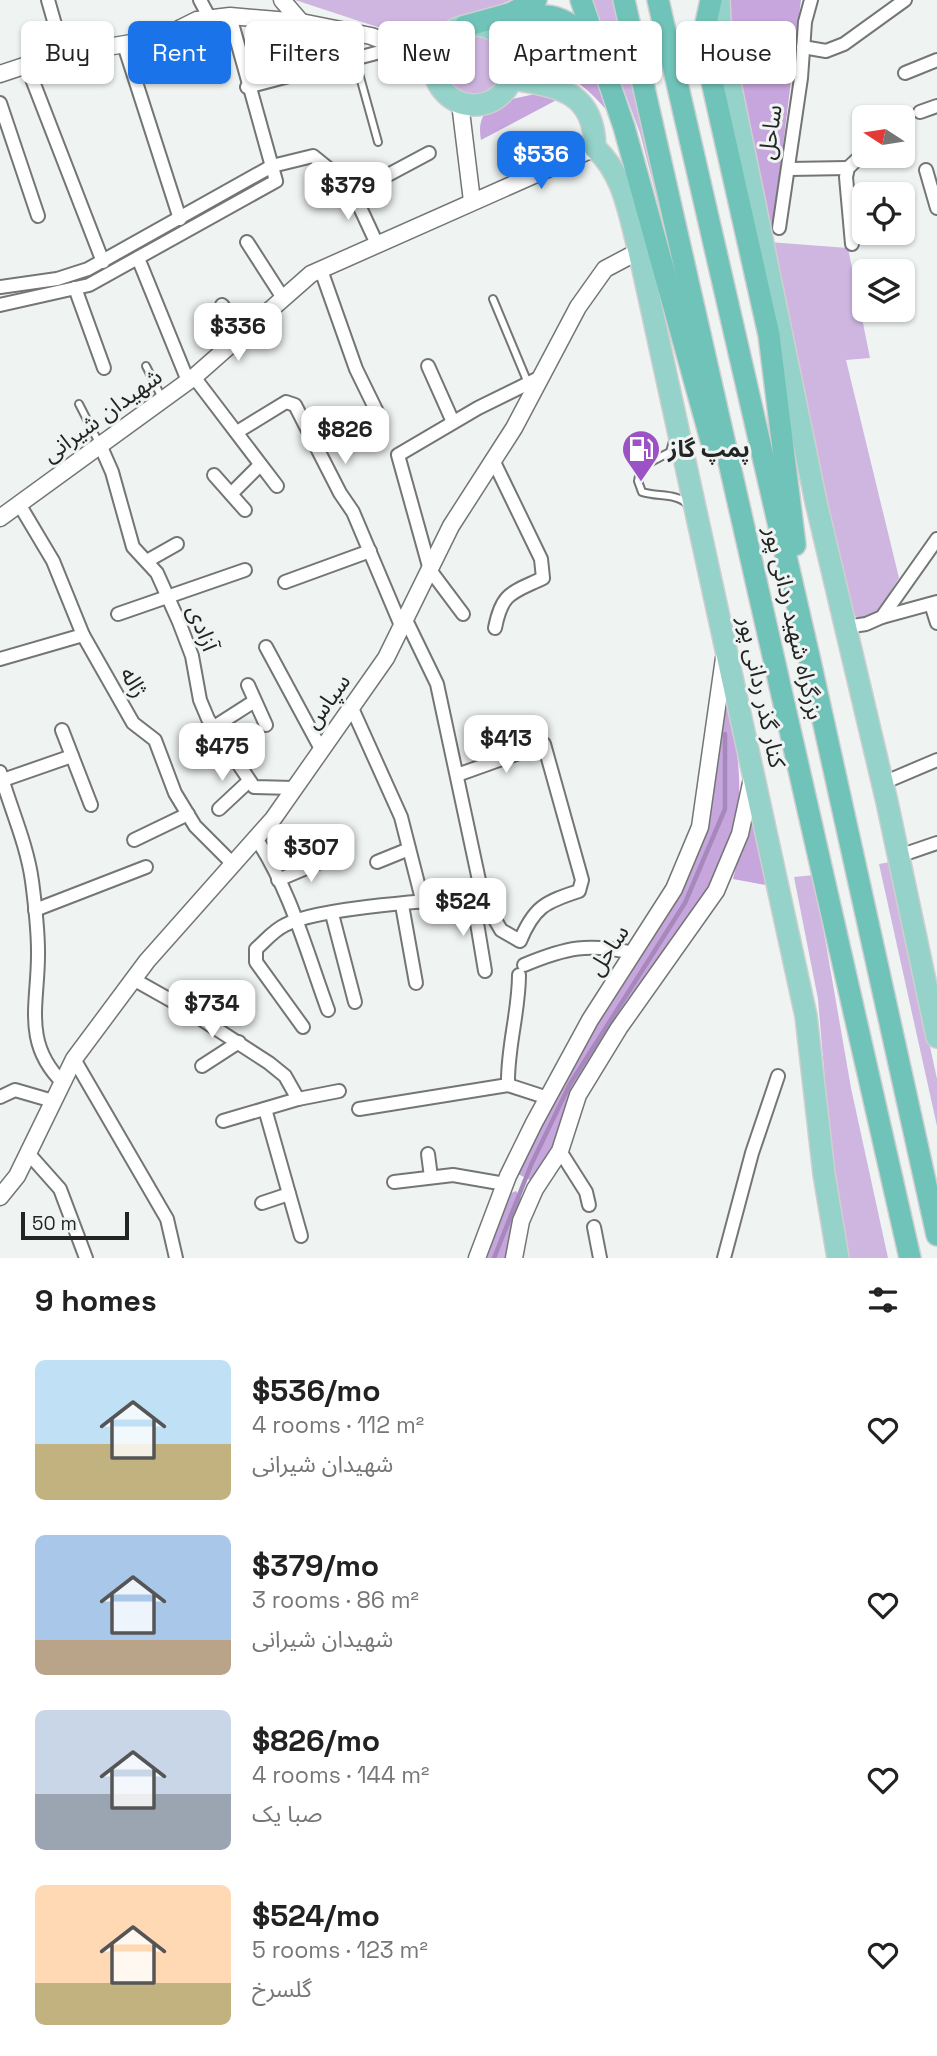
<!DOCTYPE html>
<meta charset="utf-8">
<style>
:root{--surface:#fff;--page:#f2f2f2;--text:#222;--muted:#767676;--accent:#1a73e8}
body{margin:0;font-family:"Space Grotesk","Noto Sans Arabic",sans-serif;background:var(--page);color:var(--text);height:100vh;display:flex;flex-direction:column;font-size:26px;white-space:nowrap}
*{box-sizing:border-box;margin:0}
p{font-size:23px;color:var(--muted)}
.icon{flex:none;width:38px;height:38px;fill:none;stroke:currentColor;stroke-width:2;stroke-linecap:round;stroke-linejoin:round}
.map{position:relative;height:1258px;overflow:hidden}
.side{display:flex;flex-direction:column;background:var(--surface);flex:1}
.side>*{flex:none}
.top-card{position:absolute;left:21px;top:21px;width:896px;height:63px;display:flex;gap:14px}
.needle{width:46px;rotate:282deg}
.controls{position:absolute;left:852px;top:105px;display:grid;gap:14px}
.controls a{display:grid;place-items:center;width:63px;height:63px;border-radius:10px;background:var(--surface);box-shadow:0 2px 5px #0004;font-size:35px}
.scale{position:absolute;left:21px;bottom:18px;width:108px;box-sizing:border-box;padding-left:7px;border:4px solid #232524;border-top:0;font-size:19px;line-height:24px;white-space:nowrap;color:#232524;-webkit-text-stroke:5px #eff3f2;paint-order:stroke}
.price{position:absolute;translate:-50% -60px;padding:0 16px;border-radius:14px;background:#fff;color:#222;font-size:23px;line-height:46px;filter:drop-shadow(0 2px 4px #0008)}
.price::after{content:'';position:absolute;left:50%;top:42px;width:21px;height:16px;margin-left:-10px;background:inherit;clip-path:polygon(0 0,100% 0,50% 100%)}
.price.selected{background:var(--accent);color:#fff}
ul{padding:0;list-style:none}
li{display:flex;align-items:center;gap:21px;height:175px;padding:0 35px}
li span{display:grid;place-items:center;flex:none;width:196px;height:140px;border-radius:10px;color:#555}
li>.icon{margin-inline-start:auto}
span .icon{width:84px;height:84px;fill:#fffc;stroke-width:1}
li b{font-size:30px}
h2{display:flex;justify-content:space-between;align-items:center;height:84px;padding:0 35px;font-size:30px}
.pill{padding:0 24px;border-radius:10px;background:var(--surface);box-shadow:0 2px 5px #0004;font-size:24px;line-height:63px}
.pill.selected{background:var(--accent);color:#fff}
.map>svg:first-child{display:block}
.green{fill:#ceb6e0}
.forest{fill:#c6a6dc}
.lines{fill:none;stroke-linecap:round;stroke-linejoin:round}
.stream{stroke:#a788bc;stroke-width:4.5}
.service-casing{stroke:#737675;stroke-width:10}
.minor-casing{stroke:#737675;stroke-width:16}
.tertiary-casing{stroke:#737675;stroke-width:19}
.primary-casing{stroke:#cfcfcf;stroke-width:24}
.trunk-casing{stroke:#cfcfcf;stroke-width:24}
.service{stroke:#fff;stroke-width:6}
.minor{stroke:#fff;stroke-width:12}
.tertiary{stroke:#fff;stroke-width:16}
.primary{stroke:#94d2ca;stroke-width:21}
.trunk{stroke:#70c3b8;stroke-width:21}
.labels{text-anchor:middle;stroke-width:6;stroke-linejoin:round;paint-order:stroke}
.street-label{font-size:23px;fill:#232524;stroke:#eff3f2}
.poi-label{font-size:23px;font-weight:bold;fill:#232524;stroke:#eff3f2;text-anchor:start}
</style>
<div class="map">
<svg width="937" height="1258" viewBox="0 0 937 1258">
<rect width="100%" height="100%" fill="#eff3f2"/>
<g class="green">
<polygon points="295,0 511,0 414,39"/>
<polygon points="590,0 618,0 699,361 640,133"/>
<circle cx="473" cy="65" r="31"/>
<polygon points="769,242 848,248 870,358 846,360 899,578 877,613 861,620 851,613"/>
<polygon points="890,862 937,1079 937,1126 879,864"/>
<polygon points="814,875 851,1088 888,1258 848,1258 832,1164 818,999 794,877"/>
</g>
<g class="forest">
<polygon points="731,0 801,0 775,210 768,236 730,38"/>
<path d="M541,22C590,38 594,68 609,113C583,81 560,69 522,55L521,40Z"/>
<path d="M535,94L566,95L481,140C474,102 507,101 535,94Z"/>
<path d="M722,705L729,708C758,838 723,873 652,975C640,992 626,1009 616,1027C588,1079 567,1133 534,1182L514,1172L567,1067L677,893Z"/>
<polygon points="753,800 766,885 733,879"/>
<polygon points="516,1191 523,1201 508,1258 487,1258 509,1194"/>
</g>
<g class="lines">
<polyline class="stream" points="494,1258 531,1165 570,1084 685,903 725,809 725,734"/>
<defs>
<g id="service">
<polyline points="355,59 378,142"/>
<polyline points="493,299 528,383"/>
<polyline points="146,366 162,398"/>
<polyline points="79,404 100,445"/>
<path d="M673,441L670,452L641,467L638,481L642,492C657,497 677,493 687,504"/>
</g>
<g id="minor">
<polyline points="48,0 56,28"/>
<polyline points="200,0 209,17"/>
<polyline points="124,45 180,219"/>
<polyline points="803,47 826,51 844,44 905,0"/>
<polyline points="27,66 103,262"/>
<polyline points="905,73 937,60"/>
<polyline points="247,87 403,46"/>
<polyline points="0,103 38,216"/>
<polyline points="920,112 937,106"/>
<polyline points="789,169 848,168"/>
<polyline points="926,170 937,208"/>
<polyline points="350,186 371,184 429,153"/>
<polyline points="779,228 801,78 805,22 811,0"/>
<polyline points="247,242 283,298"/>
<polyline points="852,244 846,177 848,168 864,153"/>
<polyline points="138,258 188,381"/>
<polyline points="321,270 356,369 378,414"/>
<polyline points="0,287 57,279 88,269 272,166 313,156 350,186 377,244"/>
<polyline points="75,288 104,368"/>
<polyline points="0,305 89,285 276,181 230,16"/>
<polyline points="222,305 244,333"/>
<polyline points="428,366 453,422"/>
<polyline points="194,377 277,486"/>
<polyline points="237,432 286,402 295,405 340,493 353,512 402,628"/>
<polyline points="101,447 112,472 133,547 157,573 179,622 192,656 200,700 208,719 254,787 294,788"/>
<path d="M493,460L541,559L543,578C512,593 502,592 495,628"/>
<polyline points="214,475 245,510"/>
<polyline points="231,494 260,465"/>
<polyline points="19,504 53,561 83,635 133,723 155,740 175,793 195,826 233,864"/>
<polyline points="147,561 177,544"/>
<polyline points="285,582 370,551"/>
<polyline points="931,604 937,623"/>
<polyline points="118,614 245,570"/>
<polyline points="463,614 430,570 398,455 478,408 541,377"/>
<polyline points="882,617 937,602"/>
<path d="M406,620L437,684L483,899L501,930L520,941C534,907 545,902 579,891L582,880L544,744L457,775"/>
<polyline points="846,627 866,624 882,617 937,539"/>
<polyline points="266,647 321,749"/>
<polyline points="0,659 83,635"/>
<polyline points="248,685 266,725"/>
<polyline points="351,706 401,817 423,903"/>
<polyline points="214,727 253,702"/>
<polyline points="62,730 91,805"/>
<polyline points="189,758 221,739"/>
<path d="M0,772C10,807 27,844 32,881C35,904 38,928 38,951C39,1001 21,1042 63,1083"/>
<polyline points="3,780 72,756"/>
<polyline points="883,783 937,760"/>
<polyline points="219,809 249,781"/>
<path d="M256,838C290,889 307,953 328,1010"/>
<polyline points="134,840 188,814"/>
<polyline points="899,856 937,843"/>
<polyline points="377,862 409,849"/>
<polyline points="278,880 330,858"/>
<polyline points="473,899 485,971"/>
<polyline points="402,905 416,983"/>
<polyline points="35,910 146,867"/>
<polyline points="332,914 355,1002"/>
<path d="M524,965C567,947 588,943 634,953"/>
<polyline points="133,979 181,1006 269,1063 285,1076 298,1099"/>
<path d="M303,1027L256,962V949C265,941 274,930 285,925C317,908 444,898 483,899"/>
<polyline points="74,1059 167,1219 176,1258"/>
<polyline points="202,1066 239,1042"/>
<polyline points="508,1085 548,1098"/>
<polyline points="0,1097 15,1090 53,1101"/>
<polyline points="265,1109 301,1236"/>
<path d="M359,1109L508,1085C507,1048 519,1012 519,975"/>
<polyline points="223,1121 298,1099 339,1091"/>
<polyline points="560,1151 586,1192 589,1205"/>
<polyline points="28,1153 60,1189 86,1258"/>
<polyline points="428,1154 431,1177"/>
<polyline points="394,1182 453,1175 505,1184"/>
<polyline points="262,1203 289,1194"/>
<polyline points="594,1227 600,1258"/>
<polyline points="724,1258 752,1153 778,1076"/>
</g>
<g id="tertiary">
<polyline points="282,0 301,22"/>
<polyline points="0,74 54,56 161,38 197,20 230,16 301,22 371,36 434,60"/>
<polyline points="460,103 472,201"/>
<polyline points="0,518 194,377 311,274 595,148"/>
<polyline points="0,1197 17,1176 74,1059 147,961 273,819 386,658 451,526 514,428 578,307 605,269 639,251"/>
<polyline points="477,1258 508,1176 534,1123 590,1020 674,889 700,827 724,658"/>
<polyline points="514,1258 521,1221 535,1189 560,1151 578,1095 619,1028 716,891 740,834 753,774"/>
</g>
<g id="primary">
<polyline points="719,0 721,39 816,502 887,802 937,1037"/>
<circle cx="474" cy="65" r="40"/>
<path d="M512,79C559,87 594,91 595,148C624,174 629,214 639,251L806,1016L824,1174L838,1258"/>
</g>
<g id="trunk">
<polyline points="581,0 624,127 714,451"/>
<polyline points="624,0 910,1258"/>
<polyline points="658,0 810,661 937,1235"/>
<polyline points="711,0 706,23 706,55 769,335 795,545"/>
<polyline points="465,26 512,13 536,0"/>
<path d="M512,53C516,42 521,25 532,19C555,8 582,30 594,48"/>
</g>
</defs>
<use href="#service" class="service-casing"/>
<use href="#minor" class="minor-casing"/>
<use href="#tertiary" class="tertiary-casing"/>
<use href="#primary" class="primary-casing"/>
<use href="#trunk" class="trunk-casing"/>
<use href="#service" class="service"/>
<use href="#minor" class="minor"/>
<use href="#tertiary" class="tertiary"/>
<use href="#primary" class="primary"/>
<use href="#trunk" class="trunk"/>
</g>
<defs>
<symbol id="fuel-pin" viewBox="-11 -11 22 30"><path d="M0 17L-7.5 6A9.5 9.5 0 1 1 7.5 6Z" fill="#9a52c5" stroke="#eff3f2"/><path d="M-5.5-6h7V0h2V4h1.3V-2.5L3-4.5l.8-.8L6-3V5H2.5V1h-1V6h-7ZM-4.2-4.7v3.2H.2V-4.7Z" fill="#fff"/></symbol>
</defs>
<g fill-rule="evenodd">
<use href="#fuel-pin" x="619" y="427" width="44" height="60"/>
</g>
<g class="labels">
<g class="street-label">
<text transform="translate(770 132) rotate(-82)" y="8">ساحل</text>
<text transform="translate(102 415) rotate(-36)" y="8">شهیدان شیرانی</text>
<text transform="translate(794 623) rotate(77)" y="8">بزرگراه شهید ردانی پور</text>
<text transform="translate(203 628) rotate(69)" y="8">آزادی</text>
<text transform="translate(134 682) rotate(60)" y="8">ژاله</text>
<text transform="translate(762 692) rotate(78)" y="8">کنار گذر ردانی پور</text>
<text transform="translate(327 701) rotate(-54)" y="8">سپاس</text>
<text transform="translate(608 950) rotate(-57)" y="8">ساحل</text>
</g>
<g class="poi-label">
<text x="668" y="457">پمپ گاز</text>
</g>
</g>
</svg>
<div class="controls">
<a><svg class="needle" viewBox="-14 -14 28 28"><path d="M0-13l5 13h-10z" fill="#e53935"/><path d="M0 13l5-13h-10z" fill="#767676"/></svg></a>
<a><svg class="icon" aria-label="locate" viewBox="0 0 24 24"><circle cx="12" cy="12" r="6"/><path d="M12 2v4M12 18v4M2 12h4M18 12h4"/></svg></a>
<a><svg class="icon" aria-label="layers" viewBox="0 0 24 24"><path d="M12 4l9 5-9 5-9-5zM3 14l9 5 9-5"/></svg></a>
</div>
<div class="scale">50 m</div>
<b class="price selected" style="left:541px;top:191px">$536</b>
<b class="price" style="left:348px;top:222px">$379</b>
<b class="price" style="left:238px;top:363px">$336</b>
<b class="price" style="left:345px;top:466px">$826</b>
<b class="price" style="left:506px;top:775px">$413</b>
<b class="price" style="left:222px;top:783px">$475</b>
<b class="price" style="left:311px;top:884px">$307</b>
<b class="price" style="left:463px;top:938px">$524</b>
<b class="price" style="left:212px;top:1040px">$734</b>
<div class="top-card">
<a class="pill">Buy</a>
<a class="pill selected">Rent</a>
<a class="pill">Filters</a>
<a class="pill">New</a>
<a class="pill">Apartment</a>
<a class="pill">House</a>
</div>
</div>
<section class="side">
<h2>9 homes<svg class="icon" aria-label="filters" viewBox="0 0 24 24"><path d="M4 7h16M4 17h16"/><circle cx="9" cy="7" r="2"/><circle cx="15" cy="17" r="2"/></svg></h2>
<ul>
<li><span style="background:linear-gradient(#bfe0f5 60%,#c2b280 0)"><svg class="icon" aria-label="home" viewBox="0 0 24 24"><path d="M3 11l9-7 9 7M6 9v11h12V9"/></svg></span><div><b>$536/mo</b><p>4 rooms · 112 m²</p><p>شهیدان شیرانی</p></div><svg class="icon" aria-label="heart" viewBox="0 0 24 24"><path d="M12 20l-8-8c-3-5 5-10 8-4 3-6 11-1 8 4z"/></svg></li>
<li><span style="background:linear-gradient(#a9c7e8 75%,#b9a48a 0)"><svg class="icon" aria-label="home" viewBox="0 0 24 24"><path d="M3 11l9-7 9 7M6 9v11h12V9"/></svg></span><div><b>$379/mo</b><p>3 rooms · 86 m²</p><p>شهیدان شیرانی</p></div><svg class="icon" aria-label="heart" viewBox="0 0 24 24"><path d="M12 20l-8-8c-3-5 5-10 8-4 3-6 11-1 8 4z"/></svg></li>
<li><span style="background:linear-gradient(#c9d6e8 60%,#9aa5b1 0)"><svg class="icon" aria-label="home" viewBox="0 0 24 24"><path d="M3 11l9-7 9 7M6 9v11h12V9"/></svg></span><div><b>$826/mo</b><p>4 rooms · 144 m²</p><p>صبا یک</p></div><svg class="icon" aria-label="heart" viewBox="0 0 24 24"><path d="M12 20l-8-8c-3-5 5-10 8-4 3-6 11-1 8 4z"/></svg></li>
<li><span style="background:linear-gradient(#ffd9b3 70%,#c2b280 0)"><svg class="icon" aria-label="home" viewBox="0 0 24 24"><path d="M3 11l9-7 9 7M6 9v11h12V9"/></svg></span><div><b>$524/mo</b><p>5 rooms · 123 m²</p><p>گلسرخ</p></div><svg class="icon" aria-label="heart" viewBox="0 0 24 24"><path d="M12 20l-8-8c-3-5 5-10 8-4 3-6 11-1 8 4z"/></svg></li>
</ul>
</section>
